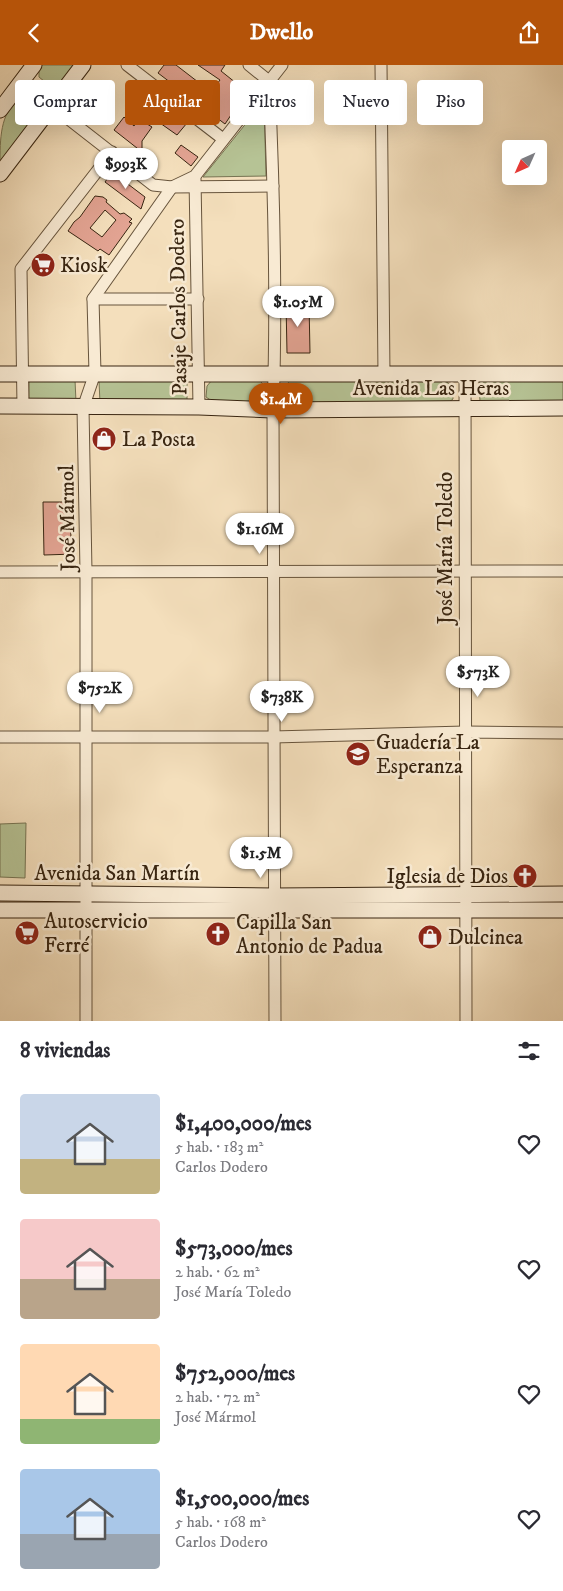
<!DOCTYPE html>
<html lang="es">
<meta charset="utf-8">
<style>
:root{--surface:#fff;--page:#f2f2f3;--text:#2b2b33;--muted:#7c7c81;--accent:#b45309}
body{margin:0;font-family:"IM FELL DW Pica",serif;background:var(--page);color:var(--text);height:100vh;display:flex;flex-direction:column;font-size:19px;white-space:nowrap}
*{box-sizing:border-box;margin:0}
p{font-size:16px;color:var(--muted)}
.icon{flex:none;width:28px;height:28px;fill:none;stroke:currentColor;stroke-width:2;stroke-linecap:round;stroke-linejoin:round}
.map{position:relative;height:956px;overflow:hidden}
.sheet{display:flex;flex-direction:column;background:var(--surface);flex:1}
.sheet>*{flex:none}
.guide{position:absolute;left:15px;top:15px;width:534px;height:45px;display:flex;gap:10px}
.needle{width:32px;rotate:225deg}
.controls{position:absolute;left:502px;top:75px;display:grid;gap:10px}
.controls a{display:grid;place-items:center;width:45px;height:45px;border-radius:5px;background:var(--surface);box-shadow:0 5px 20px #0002;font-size:25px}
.price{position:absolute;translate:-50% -42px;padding:0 11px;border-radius:18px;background:#fff;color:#222;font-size:16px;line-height:32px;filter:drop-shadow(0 1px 2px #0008)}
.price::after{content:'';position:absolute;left:50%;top:30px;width:15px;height:11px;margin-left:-8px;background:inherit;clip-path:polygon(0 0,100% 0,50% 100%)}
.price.active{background:var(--accent);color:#fff}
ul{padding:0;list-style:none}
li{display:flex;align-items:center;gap:15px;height:125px;padding:0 20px}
li span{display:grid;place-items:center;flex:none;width:140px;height:100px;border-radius:5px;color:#555}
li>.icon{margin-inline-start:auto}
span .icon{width:60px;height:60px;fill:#fffc;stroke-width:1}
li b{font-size:21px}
h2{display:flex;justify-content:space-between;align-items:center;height:60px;padding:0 20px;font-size:21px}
.chip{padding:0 18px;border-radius:5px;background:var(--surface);box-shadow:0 5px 20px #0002;font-size:18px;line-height:45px}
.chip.active{background:var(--accent);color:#fff}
header{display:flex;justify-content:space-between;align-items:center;height:65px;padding:0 20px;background:var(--accent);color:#fff;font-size:22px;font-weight:700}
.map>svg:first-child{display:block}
.green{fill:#b6c395;stroke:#777453}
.building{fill:#e2a392;stroke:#382511;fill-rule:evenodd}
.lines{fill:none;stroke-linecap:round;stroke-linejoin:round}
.street-casing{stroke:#67543c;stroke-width:13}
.secondary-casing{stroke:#382511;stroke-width:17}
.street{stroke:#f8ead3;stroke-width:11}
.secondary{stroke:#f8ead3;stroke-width:15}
.labels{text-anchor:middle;stroke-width:5;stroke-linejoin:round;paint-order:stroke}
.poi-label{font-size:21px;fill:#382511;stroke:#f8ead3;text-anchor:start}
.street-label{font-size:21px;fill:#382511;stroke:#f8ead3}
</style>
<header><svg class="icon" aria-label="back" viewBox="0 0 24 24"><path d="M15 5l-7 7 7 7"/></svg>Dwello<svg class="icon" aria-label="share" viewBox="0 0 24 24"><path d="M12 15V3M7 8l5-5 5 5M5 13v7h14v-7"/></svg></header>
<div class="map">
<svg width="563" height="956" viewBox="0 0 563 956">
<rect width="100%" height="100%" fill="#f4dfbc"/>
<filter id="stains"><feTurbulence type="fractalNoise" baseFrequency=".004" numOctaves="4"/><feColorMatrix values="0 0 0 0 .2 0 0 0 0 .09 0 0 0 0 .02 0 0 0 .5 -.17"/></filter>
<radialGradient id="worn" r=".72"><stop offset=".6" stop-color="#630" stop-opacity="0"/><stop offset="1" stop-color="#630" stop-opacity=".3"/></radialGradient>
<g class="green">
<polygon points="42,0 75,0 60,19 50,21 39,12 39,4"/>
<path d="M19,35C30,35 33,43 35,52L0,99C0,75 0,47 19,35Z"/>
<polygon points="264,36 266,111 203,112"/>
<polygon points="563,313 563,336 480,337 479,314"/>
<polygon points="291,314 444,315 452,321 453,334 444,341 293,340 285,334 285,322"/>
<polygon points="29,315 75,315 76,337 29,337"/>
<polygon points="212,315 259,315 264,320 264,332 259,338 212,336 206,332 207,321"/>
<polygon points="99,316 187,316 187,337 100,338"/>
<polygon points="26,758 25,813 0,812 0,759"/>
</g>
<g class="building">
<polygon points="164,0 176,0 211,27 220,15 198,0 225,0 221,6 246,26 233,43 235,44 225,59 158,8"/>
<polygon points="80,27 97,42 89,50 72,36"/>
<polygon points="170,45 187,58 177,70 160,58"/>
<polygon points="124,52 134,61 139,54 152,62 142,76 142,87 114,65"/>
<polygon points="181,80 198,92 191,101 175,88"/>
<polygon points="112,107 145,132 141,144 105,117"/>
<path d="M95,131L103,132L107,135L106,137L120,149L124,148L132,154L129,157L132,158L109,190L100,184L98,186L68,166L74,157L80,152ZM105,145L116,155L102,172L90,163Z"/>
<polygon points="286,238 309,238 310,288 287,288"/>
<polygon points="43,437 70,437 71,475 73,475 75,489 44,490"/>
</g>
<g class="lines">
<defs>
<g id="street">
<polyline points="127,0 223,74"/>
<polyline points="249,0 269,16"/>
<polyline points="381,0 384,309"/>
<path d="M269,16C274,125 277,235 273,345L275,956"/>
<polyline points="21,17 153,120 172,122 273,121"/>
<polyline points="195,114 199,342"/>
<polyline points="93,234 198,234"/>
<polyline points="465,309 466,956"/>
<polyline points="23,342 21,204 112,87"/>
<polyline points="0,507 563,506"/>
<polyline points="0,672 273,672 465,667 563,668"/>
<polyline points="86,956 86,507 83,343 95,308 93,234 172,122 195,111 282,0"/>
</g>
<g id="secondary">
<polyline points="0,45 34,0"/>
<polyline points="0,109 83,0"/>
<polyline points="0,309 563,309"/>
<polyline points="0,341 199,342 273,345 563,343"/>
<polyline points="0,828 274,831 563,829"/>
<polyline points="0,845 563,845"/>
</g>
</defs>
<use href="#street" class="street-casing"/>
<use href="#secondary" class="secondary-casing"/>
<use href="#street" class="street"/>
<use href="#secondary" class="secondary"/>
</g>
<defs>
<symbol id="supermarket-disc" viewBox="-11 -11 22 22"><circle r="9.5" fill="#8f2418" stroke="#f8ead3"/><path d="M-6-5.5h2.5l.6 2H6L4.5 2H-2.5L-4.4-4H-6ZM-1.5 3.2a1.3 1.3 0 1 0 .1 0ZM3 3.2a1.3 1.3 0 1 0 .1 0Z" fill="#fff"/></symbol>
<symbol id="shop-disc" viewBox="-11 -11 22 22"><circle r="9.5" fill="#8f2418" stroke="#f8ead3"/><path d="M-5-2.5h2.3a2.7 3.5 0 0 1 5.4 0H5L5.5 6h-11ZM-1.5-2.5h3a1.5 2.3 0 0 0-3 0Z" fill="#fff"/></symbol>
<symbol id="school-disc" viewBox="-11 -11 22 22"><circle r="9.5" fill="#8f2418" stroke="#f8ead3"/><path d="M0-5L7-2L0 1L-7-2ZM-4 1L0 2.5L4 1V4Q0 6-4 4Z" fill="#fff"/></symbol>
<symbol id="church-disc" viewBox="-11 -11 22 22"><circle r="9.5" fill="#8f2418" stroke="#f8ead3"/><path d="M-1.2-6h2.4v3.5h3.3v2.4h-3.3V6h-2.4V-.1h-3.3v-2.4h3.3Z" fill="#fff"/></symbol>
</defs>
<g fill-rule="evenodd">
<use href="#supermarket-disc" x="29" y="186" width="28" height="28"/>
<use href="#shop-disc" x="90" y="360" width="28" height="28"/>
<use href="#school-disc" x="344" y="675" width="28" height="28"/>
<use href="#church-disc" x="511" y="797" width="28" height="28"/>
<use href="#supermarket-disc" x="13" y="854" width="28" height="28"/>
<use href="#church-disc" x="204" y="855" width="28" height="28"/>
<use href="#shop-disc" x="416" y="858" width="28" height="28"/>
</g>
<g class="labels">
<g class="poi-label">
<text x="60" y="207">Kiosk</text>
<text x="122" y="381">La Posta</text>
<text x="376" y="684">Guadería La<tspan x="376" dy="24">Esperanza</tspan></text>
<text x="508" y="818" text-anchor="end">Iglesia de Dios</text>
<text x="44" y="863">Autoservicio<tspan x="44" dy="24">Ferré</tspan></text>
<text x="236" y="864">Capilla San<tspan x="236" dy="24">Antonio de Padua</tspan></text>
<text x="448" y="879">Dulcinea</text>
</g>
<g class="street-label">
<text transform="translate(178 242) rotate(-91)" y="7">Pasaje Carlos Dodero</text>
<text x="431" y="330">Avenida Las Heras</text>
<text transform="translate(67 453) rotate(-91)" y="7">José Mármol</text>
<text transform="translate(445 483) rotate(-90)" y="7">José María Toledo</text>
<text x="117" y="815">Avenida San Martín</text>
</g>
</g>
<rect width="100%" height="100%" filter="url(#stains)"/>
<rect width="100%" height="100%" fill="url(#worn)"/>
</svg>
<div class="controls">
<a><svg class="needle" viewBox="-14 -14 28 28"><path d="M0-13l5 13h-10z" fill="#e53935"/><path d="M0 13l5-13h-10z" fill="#7c7c81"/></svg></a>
</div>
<b class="price" style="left:126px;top:125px">$993K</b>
<b class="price" style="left:298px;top:263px">$1.05M</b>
<b class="price active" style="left:281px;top:360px">$1.4M</b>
<b class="price" style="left:260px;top:490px">$1.16M</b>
<b class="price" style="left:478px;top:633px">$573K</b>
<b class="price" style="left:100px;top:649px">$752K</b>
<b class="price" style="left:282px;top:658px">$738K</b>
<b class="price" style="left:261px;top:814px">$1.5M</b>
<div class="guide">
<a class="chip">Comprar</a>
<a class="chip active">Alquilar</a>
<a class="chip">Filtros</a>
<a class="chip">Nuevo</a>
<a class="chip">Piso</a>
</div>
</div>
<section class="sheet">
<h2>8 viviendas<svg class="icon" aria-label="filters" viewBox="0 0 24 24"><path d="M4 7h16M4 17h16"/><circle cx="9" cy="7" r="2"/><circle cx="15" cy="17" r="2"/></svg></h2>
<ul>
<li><span style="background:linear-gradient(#c9d6e8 65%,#c2b280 0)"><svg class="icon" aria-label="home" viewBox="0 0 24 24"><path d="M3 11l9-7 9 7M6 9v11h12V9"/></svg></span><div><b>$1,400,000/mes</b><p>5 hab. · 183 m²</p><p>Carlos Dodero</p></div><svg class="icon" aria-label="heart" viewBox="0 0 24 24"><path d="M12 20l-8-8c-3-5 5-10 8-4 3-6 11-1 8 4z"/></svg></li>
<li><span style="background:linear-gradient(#f6c9c9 60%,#b9a48a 0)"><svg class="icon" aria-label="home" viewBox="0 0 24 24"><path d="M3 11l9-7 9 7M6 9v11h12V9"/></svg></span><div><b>$573,000/mes</b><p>2 hab. · 62 m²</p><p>José María Toledo</p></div><svg class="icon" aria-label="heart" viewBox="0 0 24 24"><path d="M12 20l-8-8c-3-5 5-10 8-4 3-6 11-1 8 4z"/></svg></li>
<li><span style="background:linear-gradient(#ffd9b3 75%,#8fb573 0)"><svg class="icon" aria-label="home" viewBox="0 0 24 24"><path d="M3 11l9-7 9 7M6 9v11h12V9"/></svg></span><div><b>$752,000/mes</b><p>2 hab. · 72 m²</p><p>José Mármol</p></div><svg class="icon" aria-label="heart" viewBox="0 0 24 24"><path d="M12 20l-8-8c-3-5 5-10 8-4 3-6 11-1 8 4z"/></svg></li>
<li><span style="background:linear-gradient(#a9c7e8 65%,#9aa5b1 0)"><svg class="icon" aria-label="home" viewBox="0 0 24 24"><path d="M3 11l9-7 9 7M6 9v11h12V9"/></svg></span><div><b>$1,500,000/mes</b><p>5 hab. · 168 m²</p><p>Carlos Dodero</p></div><svg class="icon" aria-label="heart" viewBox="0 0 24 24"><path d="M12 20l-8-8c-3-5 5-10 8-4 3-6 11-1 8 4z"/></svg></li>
</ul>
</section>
